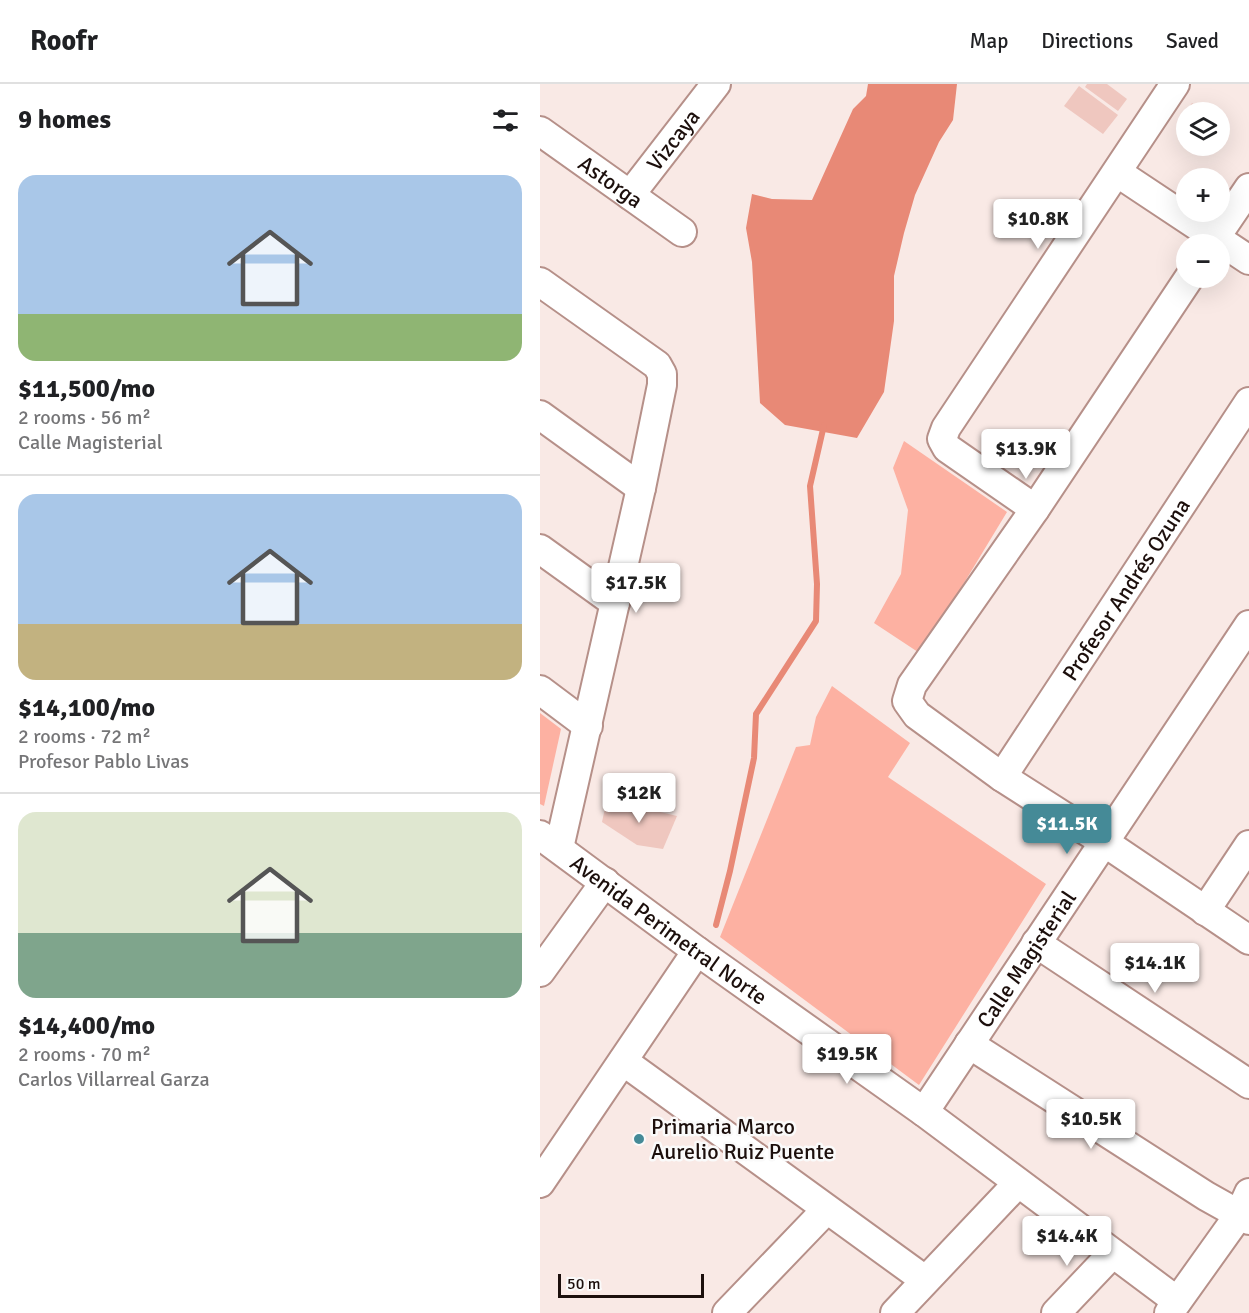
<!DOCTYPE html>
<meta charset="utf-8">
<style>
:root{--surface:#fff;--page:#f2f2f2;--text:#202124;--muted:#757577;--line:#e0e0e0;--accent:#458a97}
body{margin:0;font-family:Signika,sans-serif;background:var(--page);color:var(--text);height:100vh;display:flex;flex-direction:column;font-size:22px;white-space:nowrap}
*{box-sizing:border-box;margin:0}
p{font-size:20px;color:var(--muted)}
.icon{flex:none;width:33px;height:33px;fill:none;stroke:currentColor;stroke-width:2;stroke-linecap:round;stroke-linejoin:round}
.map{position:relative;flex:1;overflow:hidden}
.side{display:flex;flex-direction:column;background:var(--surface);width:540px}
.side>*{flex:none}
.fabs{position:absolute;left:636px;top:18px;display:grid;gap:12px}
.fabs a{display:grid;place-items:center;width:54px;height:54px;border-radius:50%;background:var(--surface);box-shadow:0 6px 24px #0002;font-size:30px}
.scale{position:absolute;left:18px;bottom:15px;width:146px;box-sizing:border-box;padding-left:6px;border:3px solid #1c0f0c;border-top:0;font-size:16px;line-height:21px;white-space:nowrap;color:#1c0f0c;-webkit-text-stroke:4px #fafafa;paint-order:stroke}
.price{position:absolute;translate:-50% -51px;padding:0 14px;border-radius:6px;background:#fff;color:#222;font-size:20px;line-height:39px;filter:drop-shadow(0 2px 3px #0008)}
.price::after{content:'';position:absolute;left:50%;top:36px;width:18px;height:14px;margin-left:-9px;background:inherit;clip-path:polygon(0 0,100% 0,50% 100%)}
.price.current{background:var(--accent);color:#fff}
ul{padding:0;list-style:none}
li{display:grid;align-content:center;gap:12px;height:318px;padding:0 18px}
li+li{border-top:2px solid var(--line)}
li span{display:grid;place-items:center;height:186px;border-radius:18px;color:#555}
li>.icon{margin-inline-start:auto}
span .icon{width:108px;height:108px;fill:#fffc;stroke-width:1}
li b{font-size:26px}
h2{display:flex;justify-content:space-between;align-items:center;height:72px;padding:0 18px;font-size:26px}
header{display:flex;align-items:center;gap:36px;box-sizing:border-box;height:84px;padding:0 30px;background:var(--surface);border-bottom:2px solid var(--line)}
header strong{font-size:28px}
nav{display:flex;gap:33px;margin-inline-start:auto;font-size:21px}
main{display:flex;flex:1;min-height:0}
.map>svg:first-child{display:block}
.green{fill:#fdb1a2}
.water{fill:#e88976}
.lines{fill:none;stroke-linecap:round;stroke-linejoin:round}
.stream{stroke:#e88976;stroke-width:6}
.building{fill:#efc7bf}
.minor-casing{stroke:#b69089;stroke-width:32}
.minor{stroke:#fff;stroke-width:28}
.poi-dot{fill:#458a97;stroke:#fafafa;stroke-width:2}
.labels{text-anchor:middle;stroke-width:5;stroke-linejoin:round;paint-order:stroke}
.street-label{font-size:22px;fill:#1c0f0c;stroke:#fafafa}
.poi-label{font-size:22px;fill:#1c0f0c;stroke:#fafafa;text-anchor:start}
</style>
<header>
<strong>Roofr</strong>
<nav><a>Map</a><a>Directions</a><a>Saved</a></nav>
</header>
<main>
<section class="side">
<h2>9 homes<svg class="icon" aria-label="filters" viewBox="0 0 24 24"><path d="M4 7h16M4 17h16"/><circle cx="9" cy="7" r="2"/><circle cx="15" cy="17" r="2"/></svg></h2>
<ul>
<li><span style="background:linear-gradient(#a9c7e8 75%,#8fb573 0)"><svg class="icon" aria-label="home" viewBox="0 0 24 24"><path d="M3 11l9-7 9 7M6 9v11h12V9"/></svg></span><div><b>$11,500/mo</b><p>2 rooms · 56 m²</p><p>Calle Magisterial</p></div></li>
<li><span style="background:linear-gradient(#a9c7e8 70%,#c2b280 0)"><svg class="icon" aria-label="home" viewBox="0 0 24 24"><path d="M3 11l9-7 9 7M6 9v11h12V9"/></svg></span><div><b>$14,100/mo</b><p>2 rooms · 72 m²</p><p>Profesor Pablo Livas</p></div></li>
<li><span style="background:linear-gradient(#dfe7d0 65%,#7fa58c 0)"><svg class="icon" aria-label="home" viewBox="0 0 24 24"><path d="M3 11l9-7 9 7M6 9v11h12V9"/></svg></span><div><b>$14,400/mo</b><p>2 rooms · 70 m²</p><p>Carlos Villarreal Garza</p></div></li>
</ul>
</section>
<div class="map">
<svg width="709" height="1229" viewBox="0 0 709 1229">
<rect width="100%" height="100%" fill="#f9e9e5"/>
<g class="green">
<polygon points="364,357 467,428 381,570 334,539 361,490 368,426 353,384"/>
<polygon points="292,602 370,659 348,693 506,800 379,1001 180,853 256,663 270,661 276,633"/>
<polygon points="0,629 21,645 4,722 0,720"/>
</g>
<polygon class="water" points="328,0 417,0 413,36 399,58 375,111 364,149 354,192 354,237 344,308 317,354 245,341 220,319 212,178 206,144 212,110 232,115 272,116 313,25 326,12"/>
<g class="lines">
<polyline class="stream" points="176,841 190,787 214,674 216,630 276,537 277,500 270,402 284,341"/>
</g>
<g class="building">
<polygon points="547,0 567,0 587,15 578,27 545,3"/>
<polygon points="539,2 578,31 563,50 524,22"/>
<polygon points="652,19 665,28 646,28 646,43 639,38"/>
<polygon points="67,715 137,732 123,765 97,761 62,738"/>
</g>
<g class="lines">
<defs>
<g id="minor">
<path id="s1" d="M0,47L142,148"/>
<polyline points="578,89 709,176"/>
<path id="s2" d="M90,111L176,0"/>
<polyline points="671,160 709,104"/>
<polyline points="649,194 495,425 372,601 367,617 377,631 462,693 564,758 709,856"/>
<polyline points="0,198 117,281 122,290 122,301 101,404 19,764"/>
<polyline points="0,331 101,404"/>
<polyline points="495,425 407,364 402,355 406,344 635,0"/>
<polyline points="0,465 75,519"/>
<polyline points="0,606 48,642"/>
<path id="s3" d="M462,693L709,318"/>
<path id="s4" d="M0,751L157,867L384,1028L637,1217"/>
<polyline points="665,827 709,761"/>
<polyline points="496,859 709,1000"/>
<polyline points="0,888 65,798"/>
<polyline points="429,960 666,1112 709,1136"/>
<polyline points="83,977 385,1196"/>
<path id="s5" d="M384,1028L709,541"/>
<polyline points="0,1099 157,867"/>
<polyline points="187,1229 286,1126"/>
<polyline points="355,1229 478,1099"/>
<polyline points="516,1229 572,1170"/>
<polyline points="629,1229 699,1131 709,1109"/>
</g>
</defs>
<use href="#minor" class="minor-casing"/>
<use href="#minor" class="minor"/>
</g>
<circle class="poi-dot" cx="99" cy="1055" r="6"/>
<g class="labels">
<g class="street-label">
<text dy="8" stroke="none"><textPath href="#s2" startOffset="70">Vizcaya</textPath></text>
<text dy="8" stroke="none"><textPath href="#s1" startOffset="87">Astorga</textPath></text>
<text dy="8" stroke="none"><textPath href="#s3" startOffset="225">Profesor Andrés Ozuna</textPath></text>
<text dy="8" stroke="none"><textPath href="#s4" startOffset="160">Avenida Perimetral Norte</textPath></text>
<text dy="8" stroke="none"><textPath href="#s5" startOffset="184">Calle Magisterial</textPath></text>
</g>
<g class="poi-label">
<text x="111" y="1050">Primaria Marco<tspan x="111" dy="25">Aurelio Ruiz Puente</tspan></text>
</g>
</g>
</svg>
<div class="fabs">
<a><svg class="icon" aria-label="layers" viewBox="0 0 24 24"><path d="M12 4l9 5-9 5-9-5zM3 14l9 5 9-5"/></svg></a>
<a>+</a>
<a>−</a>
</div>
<div class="scale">50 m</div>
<b class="price" style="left:498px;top:166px">$10.8K</b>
<b class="price" style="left:486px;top:396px">$13.9K</b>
<b class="price" style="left:96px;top:530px">$17.5K</b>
<b class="price" style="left:99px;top:740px">$12K</b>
<b class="price current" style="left:527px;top:771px">$11.5K</b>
<b class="price" style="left:615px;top:910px">$14.1K</b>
<b class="price" style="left:307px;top:1001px">$19.5K</b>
<b class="price" style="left:551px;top:1066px">$10.5K</b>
<b class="price" style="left:527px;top:1183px">$14.4K</b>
</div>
</main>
